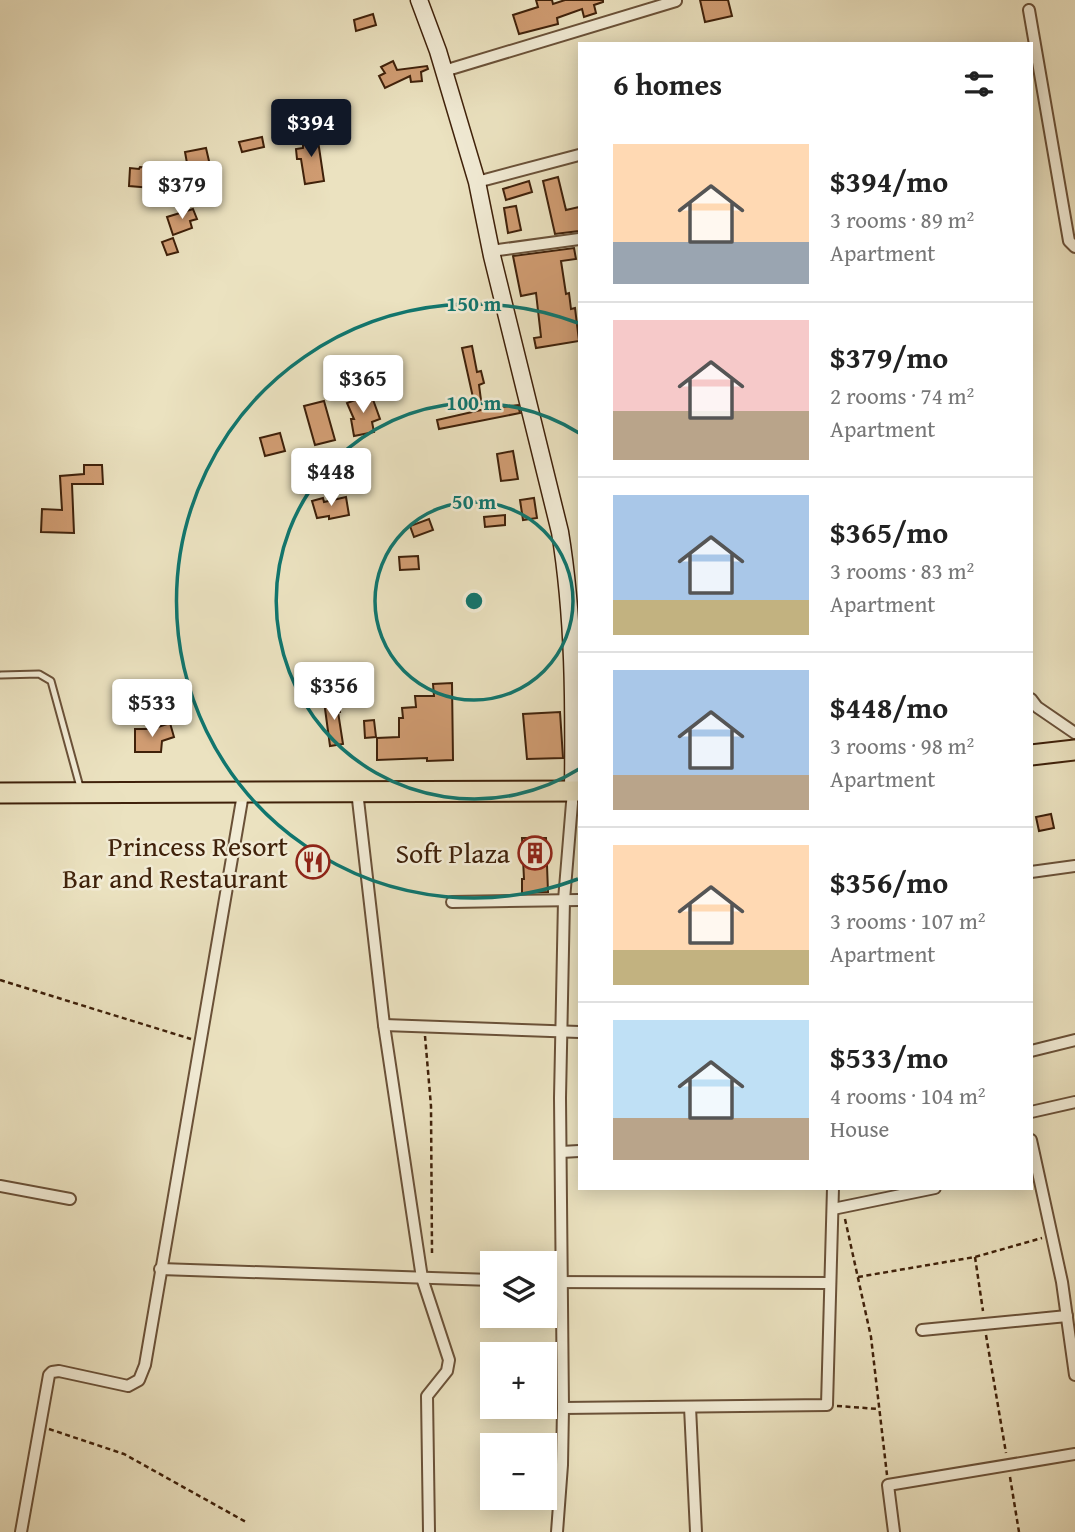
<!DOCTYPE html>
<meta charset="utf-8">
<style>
:root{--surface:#fff;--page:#f2f2f2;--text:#222;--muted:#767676;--line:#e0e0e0;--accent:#111827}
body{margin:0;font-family:"Gentium Book Plus",serif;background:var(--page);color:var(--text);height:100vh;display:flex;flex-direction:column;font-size:26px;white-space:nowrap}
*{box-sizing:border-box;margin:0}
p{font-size:23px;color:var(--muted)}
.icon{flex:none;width:38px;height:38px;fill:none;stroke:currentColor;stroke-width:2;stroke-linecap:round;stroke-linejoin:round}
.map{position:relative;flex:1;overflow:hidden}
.drawer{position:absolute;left:578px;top:42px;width:455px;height:1148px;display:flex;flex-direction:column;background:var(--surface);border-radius:0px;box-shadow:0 4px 18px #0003}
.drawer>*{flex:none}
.fabs{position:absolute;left:480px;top:1251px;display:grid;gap:14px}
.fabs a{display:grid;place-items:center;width:77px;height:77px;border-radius:0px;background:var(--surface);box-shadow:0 4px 18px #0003;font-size:35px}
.price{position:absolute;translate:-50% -60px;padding:0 16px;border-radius:7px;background:#fff;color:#222;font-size:23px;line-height:46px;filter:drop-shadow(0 2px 4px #0008)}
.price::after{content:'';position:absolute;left:50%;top:42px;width:21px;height:16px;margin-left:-10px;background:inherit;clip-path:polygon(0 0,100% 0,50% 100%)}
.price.on{background:var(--accent);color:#fff}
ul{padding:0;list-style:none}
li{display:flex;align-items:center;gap:21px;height:175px;padding:0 35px}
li+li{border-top:2px solid var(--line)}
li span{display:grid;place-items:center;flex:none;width:196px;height:140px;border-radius:0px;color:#555}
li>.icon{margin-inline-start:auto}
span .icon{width:84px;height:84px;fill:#fffc;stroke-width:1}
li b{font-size:30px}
h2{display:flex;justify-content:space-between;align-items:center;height:84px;padding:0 35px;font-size:30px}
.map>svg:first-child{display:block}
.building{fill:#d09c72;stroke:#3f210a;stroke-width:2}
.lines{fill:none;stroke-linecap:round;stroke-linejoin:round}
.lane-casing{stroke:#6a5138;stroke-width:9}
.street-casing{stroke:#6a5138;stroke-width:14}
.secondary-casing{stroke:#3f210a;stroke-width:19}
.highway-casing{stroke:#3f210a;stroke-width:23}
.path{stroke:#3f210a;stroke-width:2.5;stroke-dasharray:5 3.5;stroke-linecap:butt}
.lane{stroke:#f2ecd6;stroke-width:5}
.street{stroke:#f2ecd6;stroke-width:10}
.secondary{stroke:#f2ecd6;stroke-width:16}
.highway{stroke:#ebe2c0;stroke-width:19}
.ring{fill:none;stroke:#0f766e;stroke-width:3.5}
.labels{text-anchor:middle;stroke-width:5;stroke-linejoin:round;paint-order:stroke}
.poi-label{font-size:28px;fill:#3f210a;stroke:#f2ecd6;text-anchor:end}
.centre{fill:#0f766e;stroke:#f2ecd6;stroke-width:3.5}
.ring-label{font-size:21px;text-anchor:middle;font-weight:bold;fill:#0f766e;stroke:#f2ecd6;stroke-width:5;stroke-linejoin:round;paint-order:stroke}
</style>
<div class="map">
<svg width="1075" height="1532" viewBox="0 0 1075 1532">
<rect width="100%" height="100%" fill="#ebe2c0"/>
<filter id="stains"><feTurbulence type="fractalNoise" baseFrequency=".00286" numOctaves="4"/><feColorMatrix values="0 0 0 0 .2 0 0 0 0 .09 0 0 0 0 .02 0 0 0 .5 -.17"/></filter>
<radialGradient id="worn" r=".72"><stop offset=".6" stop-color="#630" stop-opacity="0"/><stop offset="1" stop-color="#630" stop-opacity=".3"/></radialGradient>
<g class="building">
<polygon points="536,0 552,0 553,4 565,0 603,0 603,2 594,5 596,13 584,17 582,9 557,18 558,24 519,34 513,15 538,7"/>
<polygon points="700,0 728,0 732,16 705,22"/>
<polygon points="373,14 376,25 356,31 354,20"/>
<polygon points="393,61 397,70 427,66 428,69 421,72 422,81 411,82 410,76 385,88 379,76 385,73 381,67"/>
<polygon points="317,134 324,181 305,184 301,159 297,159 296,149 303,148 303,135"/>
<polygon points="262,137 264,147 242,152 239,142"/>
<polygon points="206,148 214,183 197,186 195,179 190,180 185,152"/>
<polygon points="140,167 150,168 150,172 153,172 152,188 129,186 130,168 139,169"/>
<polygon points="558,177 566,210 579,207 579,231 555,234 543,181"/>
<polygon points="529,181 532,192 506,200 503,189"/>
<polygon points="516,206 521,230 508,233 504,208"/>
<polygon points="193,209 197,219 190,221 192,228 173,235 167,217"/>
<polygon points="173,238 178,252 167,255 162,242"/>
<polygon points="574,248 576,259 561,261 566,294 569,293 571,309 575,308 579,341 536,348 534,338 541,337 536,293 521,296 513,256"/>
<polygon points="472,346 477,372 481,371 484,383 479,385 481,400 474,402 462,348"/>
<polygon points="371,394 380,419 372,422 374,432 354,436 351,419 354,419 347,403"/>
<polygon points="324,401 335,440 315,445 304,406"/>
<polygon points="518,405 520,413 439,429 437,420 481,410"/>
<polygon points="280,433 285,451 265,456 260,438"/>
<polygon points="513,451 518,479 501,481 497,454"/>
<polygon points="84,465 102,465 103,484 72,484 74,533 41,532 42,509 62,510 60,476 84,474"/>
<polygon points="346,497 349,515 329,519 329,516 317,518 312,501 323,498 324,502"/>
<polygon points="534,498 537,518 523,520 520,500"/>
<polygon points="505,515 505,525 485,527 484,517"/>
<polygon points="429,519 433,530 414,537 410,526"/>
<polygon points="418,556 419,569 400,570 399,557"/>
<polygon points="452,683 453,760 427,761 427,758 377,760 377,738 399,737 399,718 403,718 402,708 416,707 415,696 434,696 433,684"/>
<polygon points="339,699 340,712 338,712 343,744 330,746 324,701"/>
<polygon points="560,712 563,758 527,759 523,714"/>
<polygon points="374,720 376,737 365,738 364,721"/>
<polygon points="170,723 174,737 162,741 161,752 135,752 135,729 152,729"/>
<polygon points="1051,814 1054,828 1039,831 1036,817"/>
<polygon points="522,838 546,838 548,892 522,893 522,879 524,879"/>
</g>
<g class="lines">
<defs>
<polyline id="lane" points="1,675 39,674 51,681 80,787"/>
<g id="street">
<polyline points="1029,10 1069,241 1075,247"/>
<polyline points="444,71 676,1"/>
<polyline points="477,182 579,155"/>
<polyline points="491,251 579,239"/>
<polyline points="1031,699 1037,707 1075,733"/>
<polyline points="357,791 384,1025 422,1278 449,1360 447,1371 427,1396 429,1532"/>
<polyline points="1031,872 1075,866"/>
<polyline points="452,902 579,900"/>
<polyline points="384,1025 579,1032"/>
<polyline points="1031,1051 1075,1040"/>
<polyline points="1031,1112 1075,1102"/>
<polyline points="1031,1140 1062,1282 1075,1375"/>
<polyline points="561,1152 579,1151"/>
<polyline points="0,1186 70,1199"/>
<polyline points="833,1209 935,1188"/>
<polyline points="160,1269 492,1280"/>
<polyline points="544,1282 830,1283"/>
<polyline points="922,1330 1067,1316"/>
<polyline points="690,1407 696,1532"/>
<polyline points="563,1408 827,1405 833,1188"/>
<polyline points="21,1532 49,1375 52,1372 59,1371 128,1386 139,1380 145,1365 243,794"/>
<polyline points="557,1532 562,1465 563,1408 560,1098 564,900 573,791"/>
<polyline points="894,1532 888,1485 1075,1454"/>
</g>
<path id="secondary" d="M419,0L438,51L477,182L492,256L560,532C574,617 574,705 573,791"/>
<g id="highway">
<polyline points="1031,755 1075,750"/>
<polyline points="0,793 579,791"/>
</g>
</defs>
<use href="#lane" class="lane-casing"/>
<use href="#street" class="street-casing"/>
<use href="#secondary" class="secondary-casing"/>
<use href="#highway" class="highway-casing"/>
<g class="path">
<polyline points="0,980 191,1039"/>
<polyline points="425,1036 431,1106 432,1253"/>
<polyline points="845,1219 871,1337 887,1475"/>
<polyline points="975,1257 983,1311"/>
<polyline points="858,1277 975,1257 1042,1238"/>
<polyline points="986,1335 1006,1453"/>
<polyline points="837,1406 879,1409"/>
<polyline points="49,1429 124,1454 246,1522"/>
<polyline points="1010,1477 1019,1532"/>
</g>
<use href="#lane" class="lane"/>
<use href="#street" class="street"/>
<use href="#secondary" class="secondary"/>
<use href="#highway" class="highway"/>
</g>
<g class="ring">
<circle cx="474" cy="601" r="99"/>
<path d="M579 769A198 198 0 1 1 579 433"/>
<path d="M578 879A297 297 0 1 1 578 323"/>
</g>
<defs>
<symbol id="building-ring" viewBox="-11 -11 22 22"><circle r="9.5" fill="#f2ecd6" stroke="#8f2418" stroke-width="1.5"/><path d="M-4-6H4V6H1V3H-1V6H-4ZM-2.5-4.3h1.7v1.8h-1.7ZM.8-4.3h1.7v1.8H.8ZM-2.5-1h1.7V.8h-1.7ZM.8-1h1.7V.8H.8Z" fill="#8f2418"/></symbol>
<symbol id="restaurant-ring" viewBox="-11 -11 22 22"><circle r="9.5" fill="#f2ecd6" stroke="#8f2418" stroke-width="1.5"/><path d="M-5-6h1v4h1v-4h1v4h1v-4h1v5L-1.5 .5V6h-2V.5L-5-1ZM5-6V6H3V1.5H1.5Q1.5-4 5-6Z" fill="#8f2418"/></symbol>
</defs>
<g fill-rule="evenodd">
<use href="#building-ring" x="516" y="834" width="38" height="38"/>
<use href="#restaurant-ring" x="294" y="843" width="38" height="38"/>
</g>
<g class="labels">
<g class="poi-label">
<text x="288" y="856">Princess Resort<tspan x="288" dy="32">Bar and Restaurant</tspan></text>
<text x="510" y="863">Soft Plaza</text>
</g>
</g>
<circle cx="474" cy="601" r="10" class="centre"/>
<g class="ring-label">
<text x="474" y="311">150 m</text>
<text x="474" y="410">100 m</text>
<text x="474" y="509">50 m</text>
</g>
<rect width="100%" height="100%" filter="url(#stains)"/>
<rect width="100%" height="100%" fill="url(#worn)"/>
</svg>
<div class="fabs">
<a><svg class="icon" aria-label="layers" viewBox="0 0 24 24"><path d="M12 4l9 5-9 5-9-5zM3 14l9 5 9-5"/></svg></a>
<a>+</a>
<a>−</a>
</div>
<b class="price on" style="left:311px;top:159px">$394</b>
<b class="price" style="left:182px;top:221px">$379</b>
<b class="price" style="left:363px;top:415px">$365</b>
<b class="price" style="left:331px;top:508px">$448</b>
<b class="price" style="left:334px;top:722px">$356</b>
<b class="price" style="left:152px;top:739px">$533</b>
<section class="drawer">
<h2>6 homes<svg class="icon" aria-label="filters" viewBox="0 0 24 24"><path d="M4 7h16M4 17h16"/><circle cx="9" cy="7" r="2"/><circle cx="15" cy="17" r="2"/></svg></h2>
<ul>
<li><span style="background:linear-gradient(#ffd9b3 70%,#9aa5b1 0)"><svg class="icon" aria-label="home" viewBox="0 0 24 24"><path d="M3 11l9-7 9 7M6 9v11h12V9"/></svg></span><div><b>$394/mo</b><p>3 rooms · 89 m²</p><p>Apartment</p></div></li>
<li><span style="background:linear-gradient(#f6c9c9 65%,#b9a48a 0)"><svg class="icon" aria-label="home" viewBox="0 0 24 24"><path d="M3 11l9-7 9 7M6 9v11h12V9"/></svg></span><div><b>$379/mo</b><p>2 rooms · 74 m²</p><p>Apartment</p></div></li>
<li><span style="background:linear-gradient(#a9c7e8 75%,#c2b280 0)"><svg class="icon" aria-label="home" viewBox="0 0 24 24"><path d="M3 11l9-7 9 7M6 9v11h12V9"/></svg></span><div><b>$365/mo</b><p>3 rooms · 83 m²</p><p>Apartment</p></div></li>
<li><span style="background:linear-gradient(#a9c7e8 75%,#b9a48a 0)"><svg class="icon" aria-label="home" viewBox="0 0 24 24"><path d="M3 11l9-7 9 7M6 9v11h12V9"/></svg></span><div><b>$448/mo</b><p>3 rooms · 98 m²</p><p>Apartment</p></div></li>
<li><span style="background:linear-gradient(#ffd9b3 75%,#c2b280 0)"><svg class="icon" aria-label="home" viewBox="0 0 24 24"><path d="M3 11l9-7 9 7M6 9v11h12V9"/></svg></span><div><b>$356/mo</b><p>3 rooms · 107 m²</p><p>Apartment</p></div></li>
<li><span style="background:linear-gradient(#bfe0f5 70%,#b9a48a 0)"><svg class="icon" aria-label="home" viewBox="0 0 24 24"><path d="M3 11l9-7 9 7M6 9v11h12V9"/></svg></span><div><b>$533/mo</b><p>4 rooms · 104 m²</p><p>House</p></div></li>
</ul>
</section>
</div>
